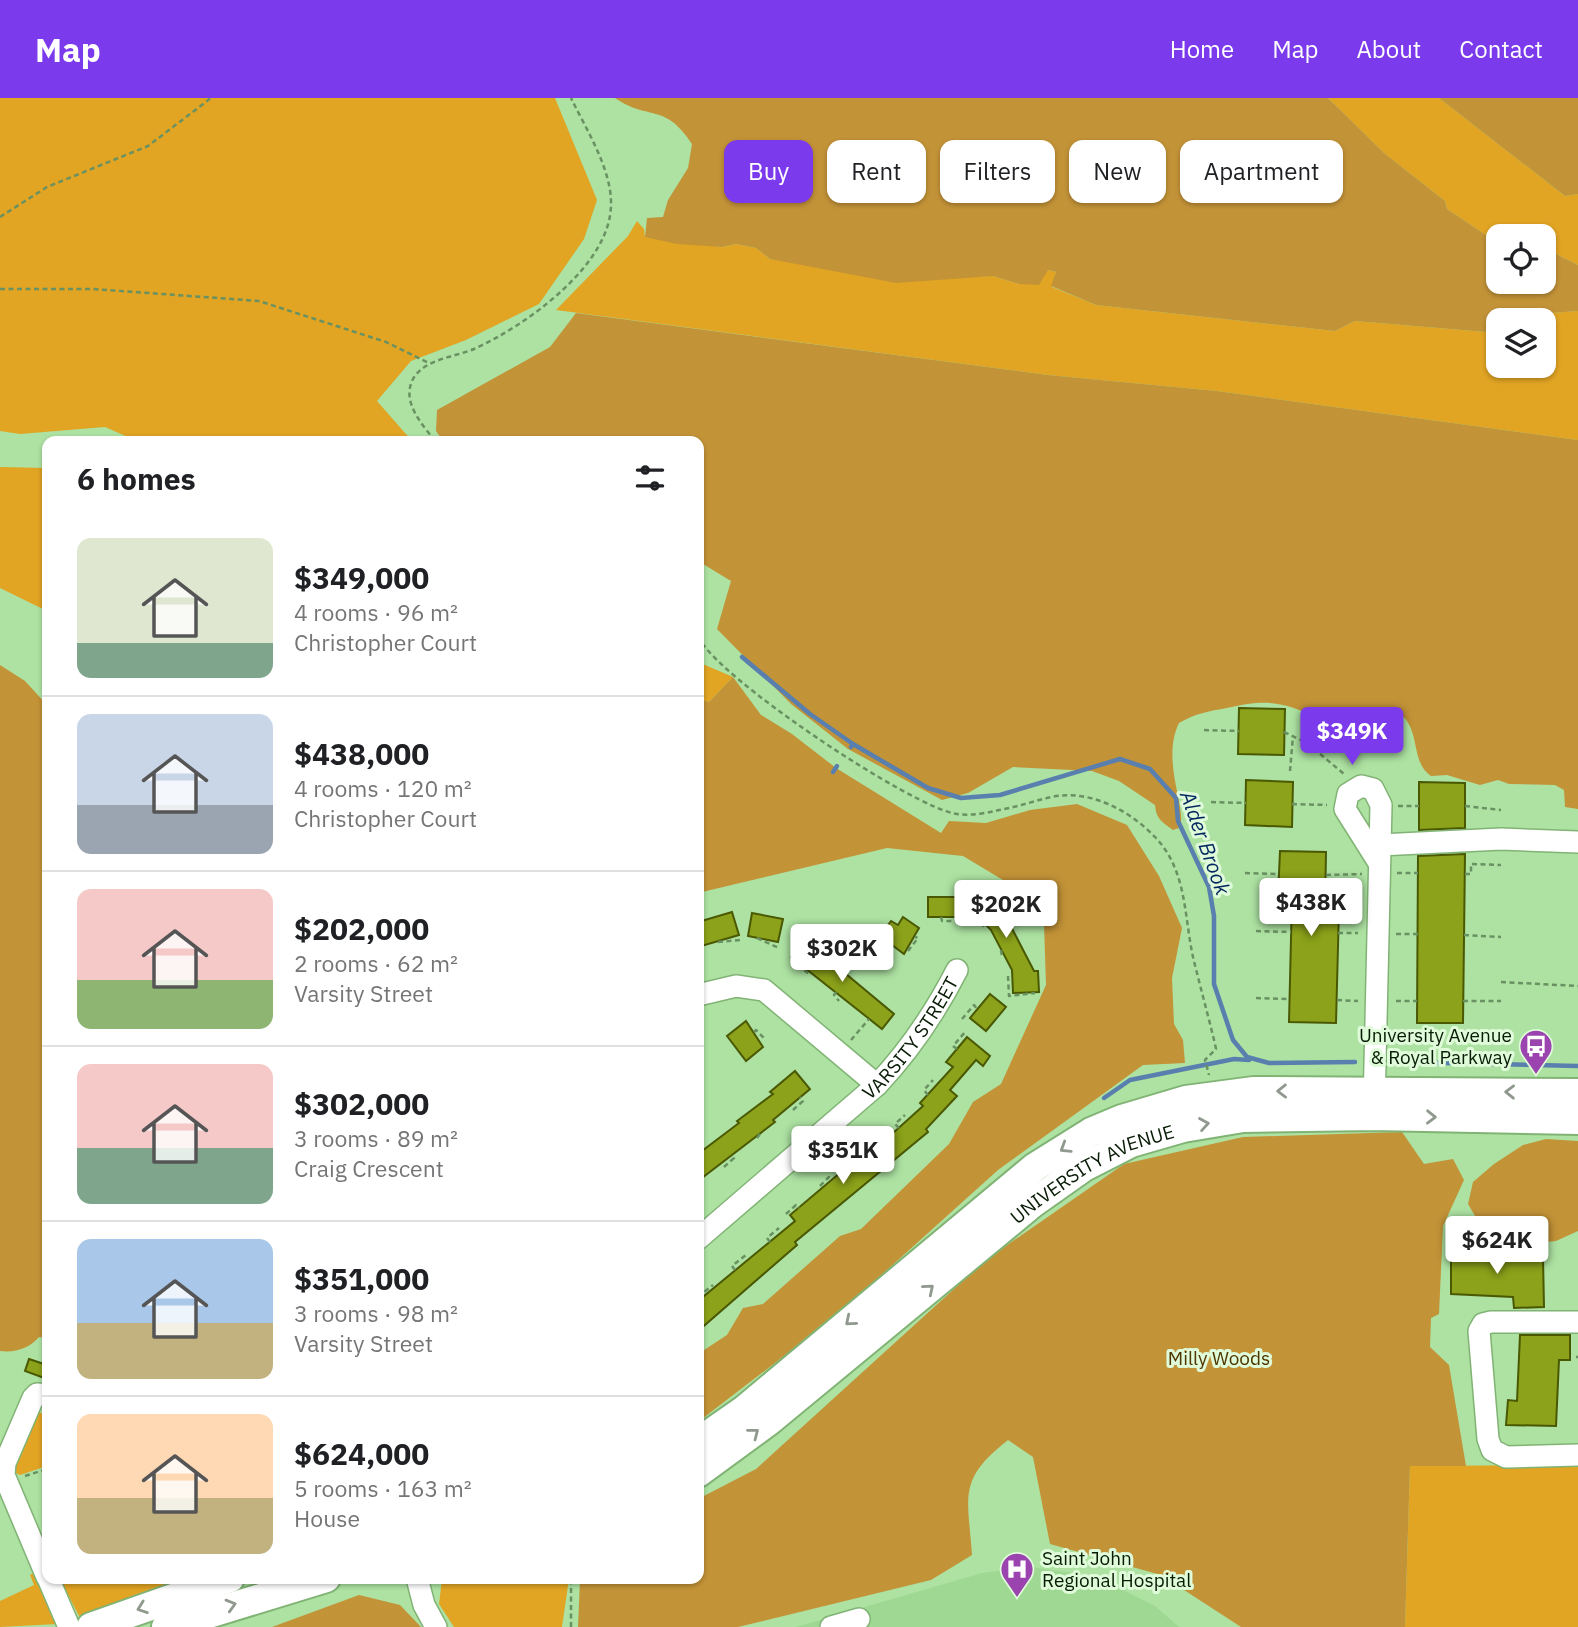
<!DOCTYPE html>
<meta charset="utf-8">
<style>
:root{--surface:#fff;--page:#f2f2f2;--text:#202124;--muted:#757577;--line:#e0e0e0;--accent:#7c3aed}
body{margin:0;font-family:"IBM Plex Sans",sans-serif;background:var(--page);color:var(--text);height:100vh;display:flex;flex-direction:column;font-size:26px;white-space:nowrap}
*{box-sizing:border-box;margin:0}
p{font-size:23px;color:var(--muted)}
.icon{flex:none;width:38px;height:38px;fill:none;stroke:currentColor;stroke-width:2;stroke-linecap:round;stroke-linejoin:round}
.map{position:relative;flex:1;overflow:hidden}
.panel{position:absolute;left:42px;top:338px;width:662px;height:1148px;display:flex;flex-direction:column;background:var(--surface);border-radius:14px;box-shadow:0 2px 5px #0004}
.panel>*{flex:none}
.guide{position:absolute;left:724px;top:42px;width:665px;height:63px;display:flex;gap:14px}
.buttons{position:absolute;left:1486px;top:126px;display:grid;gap:14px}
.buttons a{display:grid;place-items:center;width:70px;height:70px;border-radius:14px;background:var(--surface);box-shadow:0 2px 5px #0004;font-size:35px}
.price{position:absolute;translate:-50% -60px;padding:0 16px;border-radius:7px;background:#fff;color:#222;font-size:23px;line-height:46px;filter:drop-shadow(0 2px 4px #0008)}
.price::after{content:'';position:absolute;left:50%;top:42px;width:21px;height:16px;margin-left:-10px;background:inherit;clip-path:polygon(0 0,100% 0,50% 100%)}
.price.current{background:var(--accent);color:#fff}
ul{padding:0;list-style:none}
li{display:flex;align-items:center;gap:21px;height:175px;padding:0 35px}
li+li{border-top:2px solid var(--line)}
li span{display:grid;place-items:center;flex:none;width:196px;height:140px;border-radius:14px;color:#555}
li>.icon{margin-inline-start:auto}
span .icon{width:84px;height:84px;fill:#fffc;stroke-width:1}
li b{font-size:30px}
h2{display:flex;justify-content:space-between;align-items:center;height:84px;padding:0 35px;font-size:30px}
.chip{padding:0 24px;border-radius:14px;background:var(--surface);box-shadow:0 2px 5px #0004;font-size:24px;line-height:63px}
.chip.current{background:var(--accent);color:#fff}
header{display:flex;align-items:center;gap:42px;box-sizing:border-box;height:98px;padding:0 35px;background:var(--accent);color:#fff}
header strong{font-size:33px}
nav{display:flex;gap:38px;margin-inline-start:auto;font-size:24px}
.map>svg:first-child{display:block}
.built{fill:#9fd892}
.green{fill:#e1a423}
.forest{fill:#c39337}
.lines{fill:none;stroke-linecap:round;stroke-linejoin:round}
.stream{stroke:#597fae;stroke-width:4.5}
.building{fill:#8ba21a;stroke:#4a5802;stroke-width:2}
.minor-casing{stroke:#81b375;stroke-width:24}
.major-casing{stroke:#81b375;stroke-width:32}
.path{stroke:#699161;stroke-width:2.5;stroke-dasharray:5 3.5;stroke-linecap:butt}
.minor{stroke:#fff;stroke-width:21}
.major{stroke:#fff;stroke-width:28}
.oneway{stroke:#90998e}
.labels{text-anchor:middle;stroke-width:6;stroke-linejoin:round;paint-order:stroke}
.poi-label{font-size:19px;fill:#081c05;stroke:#e0fbda;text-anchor:end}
.street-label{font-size:19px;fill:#081c05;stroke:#e0fbda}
.park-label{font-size:19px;fill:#4f3601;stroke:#e0fbda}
.water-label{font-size:21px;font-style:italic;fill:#03275f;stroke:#e0fbda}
</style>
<header>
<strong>Map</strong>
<nav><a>Home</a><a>Map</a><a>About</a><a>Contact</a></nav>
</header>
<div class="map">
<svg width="1578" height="1529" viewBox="0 0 1578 1529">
<rect width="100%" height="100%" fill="#ade2a2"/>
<polygon class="built" points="1030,1469 1082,1476 1105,1483 1155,1508 1179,1529 796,1529 982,1475"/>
<g class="green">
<polygon points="0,0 555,0 597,102 584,141 539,206 466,242 411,263 377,303 412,343 137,343 105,329 20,336 0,333"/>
<polygon points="1328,0 1439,0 1565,98 1578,96 1578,167 1544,150 1544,138 1498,138 1498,145 1447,111 1445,103 1384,55"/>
<polygon points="637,123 644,131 645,139 722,149 736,146 756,150 770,161 955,179 993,178 1019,186 1048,172 1056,174 1052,189 1096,207 1335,233 1355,223 1498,235 1498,268 1544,268 1544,222 1538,222 1551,215 1578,213 1578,342 1217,293 1048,277 556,212 628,138"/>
<polygon points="0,369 47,370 47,513 0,490"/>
<polygon points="698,564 733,579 709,604 698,601"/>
<polygon points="35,1313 47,1317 47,1368 20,1377 14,1374"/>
<polygon points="1578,1367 1578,1529 1405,1529 1410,1368"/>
<polygon points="37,1473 57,1526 0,1529 0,1503 34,1487 30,1477"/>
<polygon points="60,1481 184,1481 79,1518"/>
<polygon points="442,1481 569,1481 562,1529 454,1529 439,1506"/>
</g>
<g class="forest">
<path d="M615,0H1328L1384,55L1445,103L1447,111L1498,145V184H1544V150L1578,167V213L1551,215L1538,222H1498V235L1355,223L1335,233L1096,207L1051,188L1056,174L1048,172L1039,187L1019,186L993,178L896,185L770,161L756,150L736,146L722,149L677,146L645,139L647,120L663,119L668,102L688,70L692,46C665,4 648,23 615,0Z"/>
<polygon points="1439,0 1578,0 1578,96 1565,98"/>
<path d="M576,215L1048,277L1217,293L1578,342V711L1565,709L1564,692L1555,687L1509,686L1498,682L1480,687L1447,677L1431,678C1410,664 1421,631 1400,616C1373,621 1382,627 1366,643L1353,644L1340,636L1330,646L1317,647L1310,642L1323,621C1282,605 1271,600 1227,610C1209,613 1194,616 1179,625C1160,664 1189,714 1179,730L1173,732C1162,724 1156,721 1155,707L1119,683L1092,673L1013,669L968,695L942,702L848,651L791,606L717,531L731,483L698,463V343H443L436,333L437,312L550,249Z"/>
<path d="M0,567L25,583L47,607V1240L39,1239C30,1250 15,1255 0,1253Z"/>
<polygon points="733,579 761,617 792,636 836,670 941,735 949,723 986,725 1030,712 1077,706 1127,727 1159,778 1182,830 1172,880 1174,926 1183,942 1185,965 1143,967 998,1072 877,1181 784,1258 698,1324 698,1256 727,1237 743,1210 763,1206 840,1138 861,1131 949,1046 973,1004 1001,986 1046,887 1044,826 1028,797 963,758 887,750 698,795 698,601 709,604"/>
<path d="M1402,1034L1424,1066L1453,1061L1464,1082L1443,1128L1439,1216L1431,1220L1430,1249L1449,1267L1466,1368H1410L1405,1529H1241L1161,1477L1050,1446L1033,1359L1008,1342C957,1382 968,1398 972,1457L931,1482L738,1529H578L580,1481L698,1480V1401L756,1371L987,1161L1124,1066L1243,1039Z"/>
<polygon points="1546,1041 1578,1043 1578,1133 1556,1143 1503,1148 1488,1140 1468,1106 1473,1084 1494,1066 1523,1047"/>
<polygon points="359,1497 400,1507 421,1529 272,1529"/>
</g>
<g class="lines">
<g class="stream">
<polyline points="742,559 810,616 853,646"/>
<polyline points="851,649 853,646 928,690 961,700 1000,697 1120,661 1150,671 1176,700 1178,723 1209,789 1214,818 1214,886 1233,942 1247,959 1269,965 1355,964"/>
<polyline points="833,674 837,668"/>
<polyline points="1397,964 1578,968"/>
<polyline points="1104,1000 1130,982 1234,961 1249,962"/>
</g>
</g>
<g class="building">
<polygon points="1239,610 1285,611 1284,657 1238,656"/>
<polygon points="1246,682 1293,684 1292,729 1245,727"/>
<polygon points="1419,684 1465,685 1465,730 1419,732"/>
<polygon points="1280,753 1326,754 1325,811 1339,811 1336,925 1289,924 1292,799 1278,798"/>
<polygon points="1465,756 1463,925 1417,925 1418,758"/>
<polygon points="984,791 1001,803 1004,800 1013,809 1005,817 1034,873 1038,873 1039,894 1013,895 1012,872 991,832 967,808"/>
<polygon points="928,799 958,799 959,819 928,819"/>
<polygon points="732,814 739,837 698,849 698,824"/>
<polygon points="752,815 783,821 778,844 748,838"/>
<polygon points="903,819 919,830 904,856 880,838 891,823 898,827"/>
<polygon points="804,841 894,916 882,931 791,859"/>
<polygon points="990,896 1006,909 986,933 970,920"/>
<polygon points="746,923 763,949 746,963 727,938"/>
<polygon points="967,939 990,958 983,968 976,962 950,992 957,998 926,1031 928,1034 795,1144 797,1147 698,1233 698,1203 795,1123 790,1117 835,1079 882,1045 923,1008 920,1005 953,969 946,964"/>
<polygon points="795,973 810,991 773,1022 775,1024 698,1083 698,1056 739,1025 737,1023 773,996 770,994"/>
<polygon points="1451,1145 1476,1145 1477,1157 1543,1159 1544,1209 1514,1210 1513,1199 1451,1196"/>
<polygon points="1520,1237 1570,1237 1570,1262 1559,1262 1556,1328 1506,1327 1508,1302 1517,1303"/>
<polygon points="29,1261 47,1267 47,1281 25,1273"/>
</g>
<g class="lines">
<defs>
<g id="minor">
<polyline points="1380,747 1501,741 1578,744"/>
<polyline points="698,897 736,888 764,892 877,987"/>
<polyline points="1374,1009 1381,707 1373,691 1361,688 1348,696 1345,711 1379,765"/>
<path id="s1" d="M698,1141L877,987C910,952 935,915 957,872"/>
<polyline points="1578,1224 1491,1224 1483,1226 1479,1233 1488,1341 1492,1352 1506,1359 1578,1357"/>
<polyline points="47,1297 37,1296 33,1300 5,1365 4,1377 47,1479"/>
<polyline points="48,1480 69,1529"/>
<polyline points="417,1480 424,1507 436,1529"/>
<polyline points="831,1529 859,1521"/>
</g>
<g id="major">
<polyline points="698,1344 744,1312 1035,1069 1091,1034 1122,1021 1186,1002 1254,993 1578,995"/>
<path id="s2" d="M698,1375L769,1323L1033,1105L1084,1069L1131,1045L1183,1030L1243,1020L1374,1018L1578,1022"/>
<polyline points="91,1529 230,1480"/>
<polyline points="166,1529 326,1480"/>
</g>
</defs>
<use href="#minor" class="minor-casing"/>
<use href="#major" class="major-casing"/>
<g class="path">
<polyline points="0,119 47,89 148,48 211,0"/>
<polyline points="0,191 93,191 259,203 386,244 429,265"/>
<path d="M435,343C422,326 401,304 413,281C424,261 455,259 474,251C525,228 612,167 611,105C611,70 586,31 571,0"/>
<polyline points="698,489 698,520"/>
<path d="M698,538C713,577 914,711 957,716C972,718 986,715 999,712C1017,709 1034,703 1051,699C1090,691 1129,712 1155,739C1187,772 1184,818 1193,859C1200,888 1208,917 1215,946L1216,951L1205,962L1209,977"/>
<polyline points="1204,632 1239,633"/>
<polyline points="1284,634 1307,645 1344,676"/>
<polyline points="1290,673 1293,638"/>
<polyline points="1211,704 1246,705"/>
<polyline points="1292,706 1327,707"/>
<polyline points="1398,708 1419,708"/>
<polyline points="1465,708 1501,712"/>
<polyline points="1245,775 1279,776"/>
<polyline points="1397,775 1418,775"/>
<polyline points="1465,776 1471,776 1471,766 1501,767"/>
<polyline points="1326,777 1362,776"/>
<polyline points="941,819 942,823 961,823"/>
<polyline points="982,824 984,831"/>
<polyline points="1256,833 1291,834"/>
<polyline points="1338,835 1358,835"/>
<polyline points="1396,836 1418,836"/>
<polyline points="1464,837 1501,839"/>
<polyline points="757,840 779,850"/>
<polyline points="718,844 741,842"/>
<polyline points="1001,852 1002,859"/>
<polyline points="908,853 918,840 915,839"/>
<polyline points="801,866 800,869 809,876"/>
<polyline points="1008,878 1009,898 1035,895"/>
<polyline points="1501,884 1578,888"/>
<polyline points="836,894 834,897 839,903"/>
<polyline points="1256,900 1290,901"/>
<polyline points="1337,902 1358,903"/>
<polyline points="1396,903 1417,903"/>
<polyline points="1463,903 1501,903"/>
<polyline points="962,921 974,907 977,911"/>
<polyline points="754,934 756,932 764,940"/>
<polyline points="851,942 869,921"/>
<polyline points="957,951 953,948 966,933"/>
<polyline points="928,997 924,992 933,982"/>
<polyline points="793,1012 803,1003 800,999"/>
<polyline points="899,1030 895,1026 905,1017"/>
<polyline points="757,1040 762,1033"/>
<polyline points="854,1062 864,1053 867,1056"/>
<polyline points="724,1069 734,1060 732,1058"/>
<polyline points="698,1086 698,1089"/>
<polyline points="820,1088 829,1079 831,1082"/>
<polyline points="786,1116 796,1107 799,1110"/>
<polyline points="770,1144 767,1140 779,1130"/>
<polyline points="735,1172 732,1168 746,1157"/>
<polyline points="698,1199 713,1187"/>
<polyline points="1576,1259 1578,1259"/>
<polyline points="25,1378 47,1371"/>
<polyline points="571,1529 571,1480"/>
</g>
<use href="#minor" class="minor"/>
<use href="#major" class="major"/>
</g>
<defs><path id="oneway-chevron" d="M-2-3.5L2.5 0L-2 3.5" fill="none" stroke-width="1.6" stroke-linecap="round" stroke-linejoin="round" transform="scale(1.75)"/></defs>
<g class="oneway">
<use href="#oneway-chevron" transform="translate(1282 993) rotate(179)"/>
<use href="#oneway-chevron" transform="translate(1510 994) rotate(-179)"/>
<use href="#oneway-chevron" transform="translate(1431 1019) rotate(1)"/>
<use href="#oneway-chevron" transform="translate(1204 1026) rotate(-10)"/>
<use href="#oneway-chevron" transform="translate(1065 1050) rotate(148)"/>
<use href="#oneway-chevron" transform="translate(929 1191) rotate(-40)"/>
<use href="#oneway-chevron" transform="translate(850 1223) rotate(140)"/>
<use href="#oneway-chevron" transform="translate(754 1335) rotate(-38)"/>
<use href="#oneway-chevron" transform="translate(231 1507) rotate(-16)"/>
<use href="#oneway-chevron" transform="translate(142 1510) rotate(160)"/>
</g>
<defs>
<symbol id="bus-pin" viewBox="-11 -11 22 30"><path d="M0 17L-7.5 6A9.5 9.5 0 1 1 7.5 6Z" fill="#9b43af" stroke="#e0fbda"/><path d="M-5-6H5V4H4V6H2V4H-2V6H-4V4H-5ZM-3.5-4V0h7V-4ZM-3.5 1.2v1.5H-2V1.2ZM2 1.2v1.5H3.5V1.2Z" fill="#fff"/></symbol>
<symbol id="hospital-pin" viewBox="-11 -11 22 30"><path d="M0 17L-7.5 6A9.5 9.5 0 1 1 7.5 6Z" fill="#9b43af" stroke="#e0fbda"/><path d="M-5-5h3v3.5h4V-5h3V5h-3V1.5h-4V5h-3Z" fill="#fff"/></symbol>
</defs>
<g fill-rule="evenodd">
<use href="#bus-pin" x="1517" y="929" width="38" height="52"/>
<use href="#hospital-pin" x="998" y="1452" width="38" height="52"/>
</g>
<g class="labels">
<g class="poi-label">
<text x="1512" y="944">University Avenue<tspan x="1512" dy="22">&amp; Royal Parkway</tspan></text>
<text x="1042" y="1467" text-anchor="start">Saint John<tspan x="1042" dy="22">Regional Hospital</tspan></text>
</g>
<g class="street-label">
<text dy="7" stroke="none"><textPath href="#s1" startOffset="294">VARSITY STREET</textPath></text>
<text dy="7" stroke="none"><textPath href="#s2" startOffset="497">UNIVERSITY AVENUE</textPath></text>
</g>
<g class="park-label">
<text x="1219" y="1267">Milly Woods</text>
</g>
<g class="water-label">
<text transform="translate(1205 745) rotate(70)" y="7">Alder Brook</text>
</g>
</g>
</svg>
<div class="buttons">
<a><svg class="icon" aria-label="locate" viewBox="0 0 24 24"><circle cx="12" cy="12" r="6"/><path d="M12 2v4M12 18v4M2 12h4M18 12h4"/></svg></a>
<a><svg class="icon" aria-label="layers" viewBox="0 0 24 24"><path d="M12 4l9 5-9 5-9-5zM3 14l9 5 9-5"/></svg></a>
</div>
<b class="price current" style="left:1352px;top:669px">$349K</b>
<b class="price" style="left:1311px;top:840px">$438K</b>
<b class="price" style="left:1006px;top:842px">$202K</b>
<b class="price" style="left:842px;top:886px">$302K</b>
<b class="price" style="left:843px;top:1088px">$351K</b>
<b class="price" style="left:1497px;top:1178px">$624K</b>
<div class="guide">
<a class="chip current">Buy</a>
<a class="chip">Rent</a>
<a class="chip">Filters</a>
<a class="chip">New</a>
<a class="chip">Apartment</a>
</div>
<section class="panel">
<h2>6 homes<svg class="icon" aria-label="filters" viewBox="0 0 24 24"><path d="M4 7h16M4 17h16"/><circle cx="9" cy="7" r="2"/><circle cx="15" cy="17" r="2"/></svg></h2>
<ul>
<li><span style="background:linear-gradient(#dfe7d0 75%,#7fa58c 0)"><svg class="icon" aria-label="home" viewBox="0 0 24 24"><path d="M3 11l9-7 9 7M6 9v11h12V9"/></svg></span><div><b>$349,000</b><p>4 rooms · 96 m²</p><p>Christopher Court</p></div></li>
<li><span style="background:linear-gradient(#c9d6e8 65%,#9aa5b1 0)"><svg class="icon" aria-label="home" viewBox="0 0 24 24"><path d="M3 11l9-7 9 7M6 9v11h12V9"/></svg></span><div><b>$438,000</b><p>4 rooms · 120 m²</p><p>Christopher Court</p></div></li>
<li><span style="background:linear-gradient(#f6c9c9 65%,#8fb573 0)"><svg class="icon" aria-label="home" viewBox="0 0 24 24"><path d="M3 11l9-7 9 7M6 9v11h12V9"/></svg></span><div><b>$202,000</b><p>2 rooms · 62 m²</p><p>Varsity Street</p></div></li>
<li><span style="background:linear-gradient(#f6c9c9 60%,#7fa58c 0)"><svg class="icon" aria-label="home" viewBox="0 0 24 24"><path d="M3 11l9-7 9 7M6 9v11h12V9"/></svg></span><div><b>$302,000</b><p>3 rooms · 89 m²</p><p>Craig Crescent</p></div></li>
<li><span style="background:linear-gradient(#a9c7e8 60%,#c2b280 0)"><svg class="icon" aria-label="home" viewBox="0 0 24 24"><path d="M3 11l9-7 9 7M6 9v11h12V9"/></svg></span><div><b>$351,000</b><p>3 rooms · 98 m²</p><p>Varsity Street</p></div></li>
<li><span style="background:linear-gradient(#ffd9b3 60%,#c2b280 0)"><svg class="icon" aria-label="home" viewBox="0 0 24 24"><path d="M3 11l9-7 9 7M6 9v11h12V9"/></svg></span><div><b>$624,000</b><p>5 rooms · 163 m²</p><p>House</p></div></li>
</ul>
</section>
</div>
